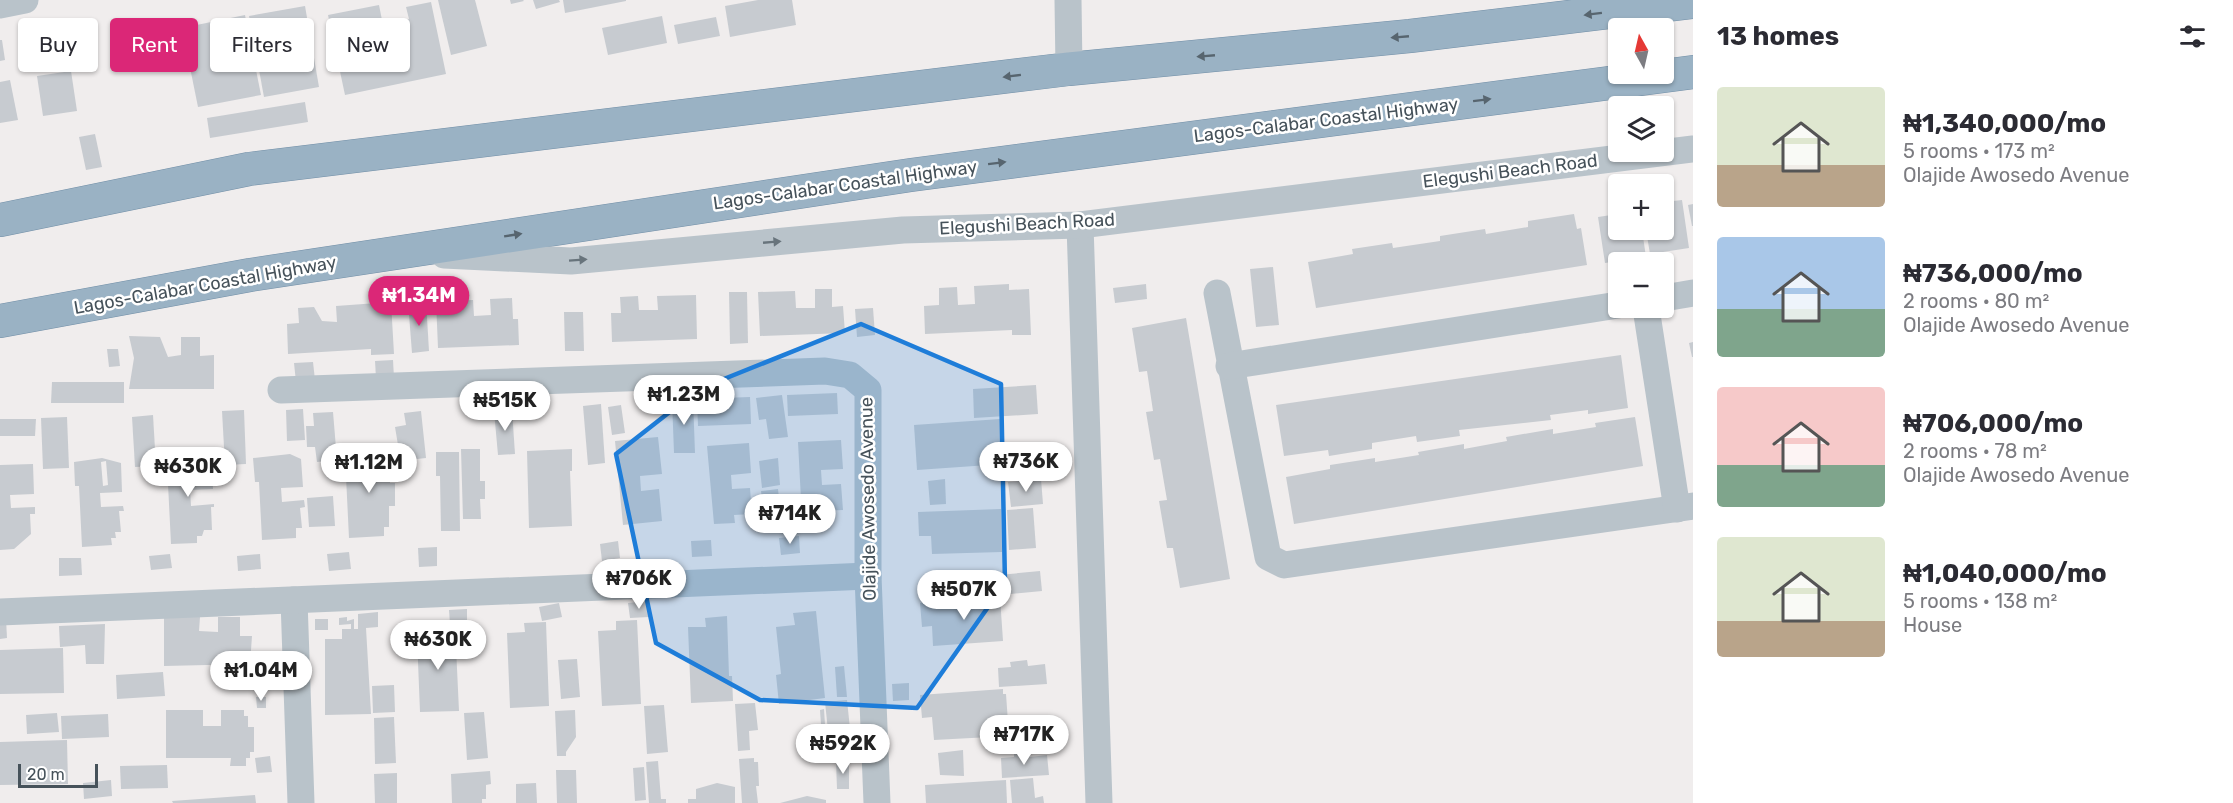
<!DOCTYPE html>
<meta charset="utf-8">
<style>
:root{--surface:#fff;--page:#f2f2f3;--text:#2b2b33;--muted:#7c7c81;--accent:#db2777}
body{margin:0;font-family:Rubik,sans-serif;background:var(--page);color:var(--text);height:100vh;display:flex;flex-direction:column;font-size:22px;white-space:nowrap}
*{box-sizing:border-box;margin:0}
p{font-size:20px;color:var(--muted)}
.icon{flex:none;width:33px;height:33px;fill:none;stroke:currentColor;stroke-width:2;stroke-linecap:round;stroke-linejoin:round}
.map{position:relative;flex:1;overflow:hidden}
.details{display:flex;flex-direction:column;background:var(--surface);width:540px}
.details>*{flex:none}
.hud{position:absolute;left:18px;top:18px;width:570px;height:54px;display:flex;gap:12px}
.needle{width:39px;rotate:352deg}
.controls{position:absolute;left:1608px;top:18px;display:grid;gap:12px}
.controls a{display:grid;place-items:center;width:66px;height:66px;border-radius:6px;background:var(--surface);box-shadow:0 2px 4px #0004;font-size:30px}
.scale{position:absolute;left:18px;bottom:15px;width:80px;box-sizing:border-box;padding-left:6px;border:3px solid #46525a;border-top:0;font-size:16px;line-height:21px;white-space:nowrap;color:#46525a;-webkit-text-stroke:4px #fff;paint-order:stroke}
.price{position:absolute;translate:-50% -51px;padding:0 14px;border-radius:21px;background:#fff;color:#222;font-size:20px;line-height:39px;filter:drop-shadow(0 2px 3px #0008)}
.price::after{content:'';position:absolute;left:50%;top:36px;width:18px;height:14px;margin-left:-9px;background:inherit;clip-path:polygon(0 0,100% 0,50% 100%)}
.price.current{background:var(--accent);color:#fff}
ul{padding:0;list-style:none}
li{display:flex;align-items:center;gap:18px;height:150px;padding:0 24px}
li span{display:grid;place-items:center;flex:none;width:168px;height:120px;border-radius:6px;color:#555}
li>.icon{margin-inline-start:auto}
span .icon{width:72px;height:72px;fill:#fffc;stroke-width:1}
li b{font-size:26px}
h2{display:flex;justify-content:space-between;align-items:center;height:72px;padding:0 24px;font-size:26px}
.tag{padding:0 21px;border-radius:6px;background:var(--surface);box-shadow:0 2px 4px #0004;font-size:21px;line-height:54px}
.tag.current{background:var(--accent);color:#fff}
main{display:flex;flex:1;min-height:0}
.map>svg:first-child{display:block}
.building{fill:#c7cbd0;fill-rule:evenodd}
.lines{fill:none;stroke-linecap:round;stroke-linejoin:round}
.trunk-casing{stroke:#728fa7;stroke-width:34}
.minor{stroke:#b9c3ca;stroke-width:27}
.trunk{stroke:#9ab2c4;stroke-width:33}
.oneway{fill:#57656f}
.oneway2{fill:#68747c}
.marked{fill:#1e7dd9;fill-opacity:0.2;stroke:#1e7dd9;stroke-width:4.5;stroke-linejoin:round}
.labels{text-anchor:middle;stroke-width:5;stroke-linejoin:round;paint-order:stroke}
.street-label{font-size:18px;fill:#46525a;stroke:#fff}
</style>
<main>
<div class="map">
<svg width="1693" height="803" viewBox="0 0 1693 803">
<rect width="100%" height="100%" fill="#f0eded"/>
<g class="building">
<polygon points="438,0 475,0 487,46 451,55"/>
<polygon points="510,0 523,0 524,1 511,4"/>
<polygon points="533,0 559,0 560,2 536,9"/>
<polygon points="563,0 626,0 626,1 565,13"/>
<polygon points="758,0 792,0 796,25 730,37 725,6"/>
<polygon points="431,2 446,74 345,95 328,15 379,5 383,25 409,19 406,7"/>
<polygon points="305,6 319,87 264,97 249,16"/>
<polygon points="245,15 261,95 198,107 182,28"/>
<polygon points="662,16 667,43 608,55 602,28"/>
<polygon points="716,17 720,36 678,44 674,25"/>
<polygon points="61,26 67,50 51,54 45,30"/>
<polygon points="0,40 2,40 5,60 0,61"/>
<polygon points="71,71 77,111 43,116 37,76"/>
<polygon points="10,80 18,120 0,123 0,82"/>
<polygon points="305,102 308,122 210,138 207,118"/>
<polygon points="95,134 102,167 86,170 79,137"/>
<polygon points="1682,200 1689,248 1650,254 1646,230 1664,230 1664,202"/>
<polygon points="1693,204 1693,226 1692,226 1688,205"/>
<polygon points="1574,214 1577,229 1581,228 1587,265 1316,308 1308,262 1353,254 1352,249 1392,243 1393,248 1440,241 1440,236 1485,229 1486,234 1528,227 1528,221"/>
<polygon points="1618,214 1618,230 1642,230 1646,257 1605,263 1598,217"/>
<polygon points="1273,267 1279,325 1256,327 1250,269"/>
<polygon points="1009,284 1009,290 1029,289 1031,335 1012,335 1012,330 925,334 924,306 939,305 939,288 957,287 958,305 975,304 974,286"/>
<polygon points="1146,284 1147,299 1115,303 1113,288"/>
<polygon points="815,289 832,289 832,307 843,306 845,333 760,336 758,292 795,291 796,308 815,308"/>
<polygon points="729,292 747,292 748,343 730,344"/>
<polygon points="696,295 697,339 612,342 611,313 621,313 620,297 638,296 639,310 658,310 657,296"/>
<polygon points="512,298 513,319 518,319 519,345 438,348 436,301 473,300 474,316 491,315 490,299"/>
<polygon points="426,301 429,351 412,353 408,302"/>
<polygon points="391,302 394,354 371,355 371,349 288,354 287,324 299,323 298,308 314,307 322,321 337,322 336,306"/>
<polygon points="873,308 875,335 857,337 855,309"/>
<polygon points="564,312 583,312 584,351 565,351"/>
<polygon points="1186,318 1230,579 1180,588 1173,548 1167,548 1159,501 1167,500 1160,459 1154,460 1146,412 1153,411 1147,371 1139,372 1132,328"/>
<polygon points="129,336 160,337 168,357 181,355 181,337 200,337 200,356 214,355 214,389 129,389 134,358"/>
<polygon points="1693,342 1693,357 1692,357 1689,343"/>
<polygon points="107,349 118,349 120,366 109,367"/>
<polygon points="1621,355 1628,408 1588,414 1588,410 1550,415 1551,420 1459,430 1460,436 1417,442 1416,436 1372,443 1372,449 1329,456 1328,450 1284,456 1276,405"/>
<polygon points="393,360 394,378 376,378 375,361"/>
<polygon points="313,362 315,380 296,382 294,363"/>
<polygon points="52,382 124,382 124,403 51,403"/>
<polygon points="1036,385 1038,414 974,418 973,389"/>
<polygon points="837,393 838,414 788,416 787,395"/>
<polygon points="782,395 788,437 769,439 766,419 759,420 756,398"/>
<polygon points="750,397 751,424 698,426 697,399"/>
<polygon points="693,399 695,453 674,453 672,400"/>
<polygon points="601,404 605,463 588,465 583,406"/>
<polygon points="621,405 625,433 612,435 608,407"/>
<polygon points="303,409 305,440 287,441 286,410"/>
<polygon points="244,410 246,464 225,465 222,411"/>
<polygon points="512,410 515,454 498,455 494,411"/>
<polygon points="421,411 426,458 407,460 405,444 398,445 395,427 406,425 404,413"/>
<polygon points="333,412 337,460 317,462 315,447 307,447 306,426 314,426 313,413"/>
<polygon points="153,415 156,466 135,467 132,417"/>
<polygon points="67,417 69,468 43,469 41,418"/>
<polygon points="1635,417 1643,466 1294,524 1286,477 1330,469 1330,465 1375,458 1375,462 1419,455 1418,452 1464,444 1464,449 1507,441 1506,437 1553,429 1553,434 1596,427 1595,423"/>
<polygon points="0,419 36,419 35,436 0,436"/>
<polygon points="1000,419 1003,464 917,470 914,425"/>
<polygon points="658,437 662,474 640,476 641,491 659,489 662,521 623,525 615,441"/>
<polygon points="841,440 843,469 821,470 822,485 841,484 843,510 823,511 824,518 802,519 798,442"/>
<polygon points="749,443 751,473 731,475 732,489 750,488 752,514 734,515 735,523 714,524 707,446"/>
<polygon points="461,449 480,449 480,481 485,481 485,499 480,499 481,519 463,519"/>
<polygon points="572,449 572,471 570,471 572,526 529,528 527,451"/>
<polygon points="374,451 391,455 390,483 395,483 395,506 389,506 389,527 384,527 384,536 349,538 345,456"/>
<polygon points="436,452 459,452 460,531 441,531 440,476 436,476"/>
<polygon points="290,454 301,459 303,487 281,488 282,502 304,500 305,507 300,508 302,528 296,528 296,538 262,540 259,482 255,482 253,458"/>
<polygon points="211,457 213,489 190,490 191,506 214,504 214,507 211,507 212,530 204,530 202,536 197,536 197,543 171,544 168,484 165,485 164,459"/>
<path d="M102,458L121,463L122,492L100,493L101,507L123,506L124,511H119L121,532H115L116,538H111L112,545L82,547L79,486H75L74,462ZM106,461L108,485L103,486L101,462Z"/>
<polygon points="778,458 780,485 762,488 759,461"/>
<polygon points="33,464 34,494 10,495 11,508 35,507 35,514 30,514 31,534 14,549 0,550 0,465"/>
<polygon points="945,479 946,504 930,505 928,481"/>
<polygon points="1041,479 1043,504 1011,507 1008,482"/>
<polygon points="778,489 780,507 763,509 761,491"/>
<polygon points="333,496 335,526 309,527 307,498"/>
<polygon points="1033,508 1036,548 1009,550 1007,510"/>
<polygon points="1001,509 1002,552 932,554 931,536 919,536 918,512"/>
<polygon points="799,536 800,553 781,555 779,538"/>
<polygon points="711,540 712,556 692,557 691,541"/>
<polygon points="618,541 620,558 602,561 600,544"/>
<polygon points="437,547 437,566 419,567 418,548"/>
<polygon points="349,552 351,569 329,571 327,554"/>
<polygon points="170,554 172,568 151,570 149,556"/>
<polygon points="260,554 261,569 238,571 237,556"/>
<polygon points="59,558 81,558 82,575 59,576"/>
<polygon points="1040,571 1042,591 1001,595 999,575"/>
<polygon points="1000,597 1003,641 933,646 932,626 922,627 920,603"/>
<polygon points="648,601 649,617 630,618 628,603"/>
<polygon points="559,603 562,617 542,621 539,607"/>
<polygon points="467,609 467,623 450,624 449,610"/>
<polygon points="816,611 825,698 779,704 776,675 781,674 776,627 795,625 793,613"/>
<polygon points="378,612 378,627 366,628 371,714 325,715 325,639 342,639 342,629 351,629 351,624 339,625 339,618 347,617 347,621 354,619 354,629 358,629 358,614"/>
<polygon points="727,616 729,676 732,676 733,701 691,703 688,627 706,627 705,618"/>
<polygon points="164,617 200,617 199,631 218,632 218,617 240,617 240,636 252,636 250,664 164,666"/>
<polygon points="0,619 6,619 7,638 0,639"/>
<rect x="315" y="619" width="13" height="11"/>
<polygon points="637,620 641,704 602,706 598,631 616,630 616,621"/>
<polygon points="546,622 549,706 510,708 507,633 525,632 524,623"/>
<polygon points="105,624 104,664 86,664 85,645 60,647 59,626"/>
<polygon points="455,626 459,711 420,712 417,637 434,637 434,628"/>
<polygon points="63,648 64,693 0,694 0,650"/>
<polygon points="577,659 580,697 561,699 558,660"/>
<polygon points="1027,660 1028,666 1045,664 1047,684 999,687 998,668 1011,667 1010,662"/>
<polygon points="269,661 271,683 254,685 251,663"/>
<polygon points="844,666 847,697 837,697 835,667"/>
<polygon points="163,672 165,696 117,699 116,675"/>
<polygon points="909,683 909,700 893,701 892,684"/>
<polygon points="394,685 395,712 373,713 372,686"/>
<polygon points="1003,689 1003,694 1006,694 1009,736 934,740 932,717 922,718 920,695"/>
<polygon points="256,697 266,697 266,708 257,708"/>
<polygon points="847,700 852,748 830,750 825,702"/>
<polygon points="755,703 758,730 749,731 750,750 738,751 735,704"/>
<polygon points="664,705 668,752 647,754 644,706"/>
<polygon points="824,709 825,725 821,725 820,710"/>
<polygon points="166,710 203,710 203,726 221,726 221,710 244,710 244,716 248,716 248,727 254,727 254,752 250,752 250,758 246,758 246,766 230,766 231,758 166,758"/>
<polygon points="575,710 576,737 566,752 566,756 557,756 555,711"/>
<polygon points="484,712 488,758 467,760 464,713"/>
<polygon points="57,713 59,732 27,734 26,715"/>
<polygon points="108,714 109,737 62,739 61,716"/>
<polygon points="394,717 396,763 375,764 374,718"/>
<polygon points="67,740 68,784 0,785 0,742"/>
<polygon points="963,750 964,776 940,775 938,753"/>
<polygon points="1014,753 1029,753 1030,757 1047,755 1049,775 1002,778 1001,758 1014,757"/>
<polygon points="270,756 272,772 257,773 255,758"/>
<polygon points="754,758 754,762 758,762 759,786 756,786 758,803 742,803 739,759"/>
<polygon points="658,761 661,799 666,799 666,803 649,803 646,762"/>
<polygon points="836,761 849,761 849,789 837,789"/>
<polygon points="167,765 168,788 121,789 120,766"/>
<polygon points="644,767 646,800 635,801 633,768"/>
<polygon points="556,770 576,770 577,803 557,803"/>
<polygon points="490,771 491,784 486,785 486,799 482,799 482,803 452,803 451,774"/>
<polygon points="397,773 397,803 375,803 374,774"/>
<polygon points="1033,778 1035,798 1043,796 1044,803 1012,803 1010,780"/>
<polygon points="111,780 112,796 84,799 83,783"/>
<polygon points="1006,780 1007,803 926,803 925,785"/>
<polygon points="536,783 537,803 516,803 516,784"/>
<polygon points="717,783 735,787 735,803 688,803 688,799 696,799 696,789"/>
<polygon points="255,795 256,803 173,803 172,801"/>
<polygon points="807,796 826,800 826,803 780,803"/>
</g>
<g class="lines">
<defs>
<g id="trunk">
<polyline points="0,220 249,169 1069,69 1410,36 1693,2"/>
<polyline points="0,321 250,275 911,175 1693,72"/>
</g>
</defs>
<use href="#trunk" class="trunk-casing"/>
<g class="minor">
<polyline points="1068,0 1069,69"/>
<polyline points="0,5 25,0"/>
<polyline points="1080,225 1099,803"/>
<polyline points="444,255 571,261 903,230 1080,225 1693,149"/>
<polyline points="1217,293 1268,557 1284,565 1693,506"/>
<polyline points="1664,298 1693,293"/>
<polyline points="1646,308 1677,509"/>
<polyline points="1229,366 1618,305"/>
<polyline points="281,390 825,371 850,375 868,390 868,576 877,803"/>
<polyline points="294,600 301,803"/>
<polyline points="0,612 868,576"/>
</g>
<use href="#trunk" class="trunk"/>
</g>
<defs><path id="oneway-solid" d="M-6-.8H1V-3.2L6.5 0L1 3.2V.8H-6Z" transform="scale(1.5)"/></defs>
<g class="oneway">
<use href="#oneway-solid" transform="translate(1593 14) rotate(173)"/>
<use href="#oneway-solid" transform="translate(1400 37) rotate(175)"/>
<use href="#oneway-solid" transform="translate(1206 56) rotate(175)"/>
<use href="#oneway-solid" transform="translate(1012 76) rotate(173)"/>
<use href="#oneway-solid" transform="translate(1482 100) rotate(-7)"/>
<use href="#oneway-solid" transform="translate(997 163) rotate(-7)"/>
<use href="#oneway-solid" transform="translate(513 235) rotate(-9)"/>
</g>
<g class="oneway2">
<use href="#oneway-solid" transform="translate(772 242) rotate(-5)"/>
<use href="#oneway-solid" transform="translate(578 260) rotate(-4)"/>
</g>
<path class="marked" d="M861,324L1001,384L1005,583L917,708L760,700L656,643L616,454L699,389Z"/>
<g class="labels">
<g class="street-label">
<text transform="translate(1326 120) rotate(-7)" y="6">Lagos-Calabar Coastal Highway</text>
<text transform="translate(1510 171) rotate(-7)" y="6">Elegushi Beach Road</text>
<text transform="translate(845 185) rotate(-8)" y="6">Lagos-Calabar Coastal Highway</text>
<text transform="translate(1027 224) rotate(-3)" y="6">Elegushi Beach Road</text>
<text transform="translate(205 285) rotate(-10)" y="6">Lagos-Calabar Coastal Highway</text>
<text transform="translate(868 499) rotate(-91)" y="6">Olajide Awosedo Avenue</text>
</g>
</g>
</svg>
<div class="controls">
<a><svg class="needle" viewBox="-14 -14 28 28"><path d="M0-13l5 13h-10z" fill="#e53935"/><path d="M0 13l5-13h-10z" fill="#7c7c81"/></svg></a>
<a><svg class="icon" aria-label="layers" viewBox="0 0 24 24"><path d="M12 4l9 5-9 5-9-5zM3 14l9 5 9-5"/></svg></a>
<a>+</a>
<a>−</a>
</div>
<div class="scale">20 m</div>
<b class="price current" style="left:419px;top:327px">₦1.34M</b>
<b class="price" style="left:684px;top:426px">₦1.23M</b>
<b class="price" style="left:505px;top:432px">₦515K</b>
<b class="price" style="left:1026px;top:493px">₦736K</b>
<b class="price" style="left:369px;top:494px">₦1.12M</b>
<b class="price" style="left:188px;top:498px">₦630K</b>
<b class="price" style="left:790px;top:545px">₦714K</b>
<b class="price" style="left:639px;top:610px">₦706K</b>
<b class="price" style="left:964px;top:621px">₦507K</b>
<b class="price" style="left:438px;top:671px">₦630K</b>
<b class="price" style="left:261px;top:702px">₦1.04M</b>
<b class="price" style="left:1024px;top:766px">₦717K</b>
<b class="price" style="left:843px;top:775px">₦592K</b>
<div class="hud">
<a class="tag">Buy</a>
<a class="tag current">Rent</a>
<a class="tag">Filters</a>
<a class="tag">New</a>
</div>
</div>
<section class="details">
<h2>13 homes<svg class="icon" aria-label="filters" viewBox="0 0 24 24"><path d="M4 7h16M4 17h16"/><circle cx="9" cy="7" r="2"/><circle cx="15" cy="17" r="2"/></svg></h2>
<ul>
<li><span style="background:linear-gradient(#dfe7d0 65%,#b9a48a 0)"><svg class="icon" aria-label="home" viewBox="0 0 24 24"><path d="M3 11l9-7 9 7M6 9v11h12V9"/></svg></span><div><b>₦1,340,000/mo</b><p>5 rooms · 173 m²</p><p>Olajide Awosedo Avenue</p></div></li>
<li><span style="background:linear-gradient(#a9c7e8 60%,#7fa58c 0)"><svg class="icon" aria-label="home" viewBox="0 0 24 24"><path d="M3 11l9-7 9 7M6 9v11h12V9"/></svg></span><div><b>₦736,000/mo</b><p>2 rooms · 80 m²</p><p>Olajide Awosedo Avenue</p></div></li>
<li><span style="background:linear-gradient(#f6c9c9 65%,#7fa58c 0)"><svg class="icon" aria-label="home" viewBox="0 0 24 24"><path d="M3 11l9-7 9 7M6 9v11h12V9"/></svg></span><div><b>₦706,000/mo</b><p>2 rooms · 78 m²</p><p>Olajide Awosedo Avenue</p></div></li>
<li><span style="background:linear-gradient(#dfe7d0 70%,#b9a48a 0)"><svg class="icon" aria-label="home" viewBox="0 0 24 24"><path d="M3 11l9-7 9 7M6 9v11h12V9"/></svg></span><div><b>₦1,040,000/mo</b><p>5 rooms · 138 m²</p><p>House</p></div></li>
</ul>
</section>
</main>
